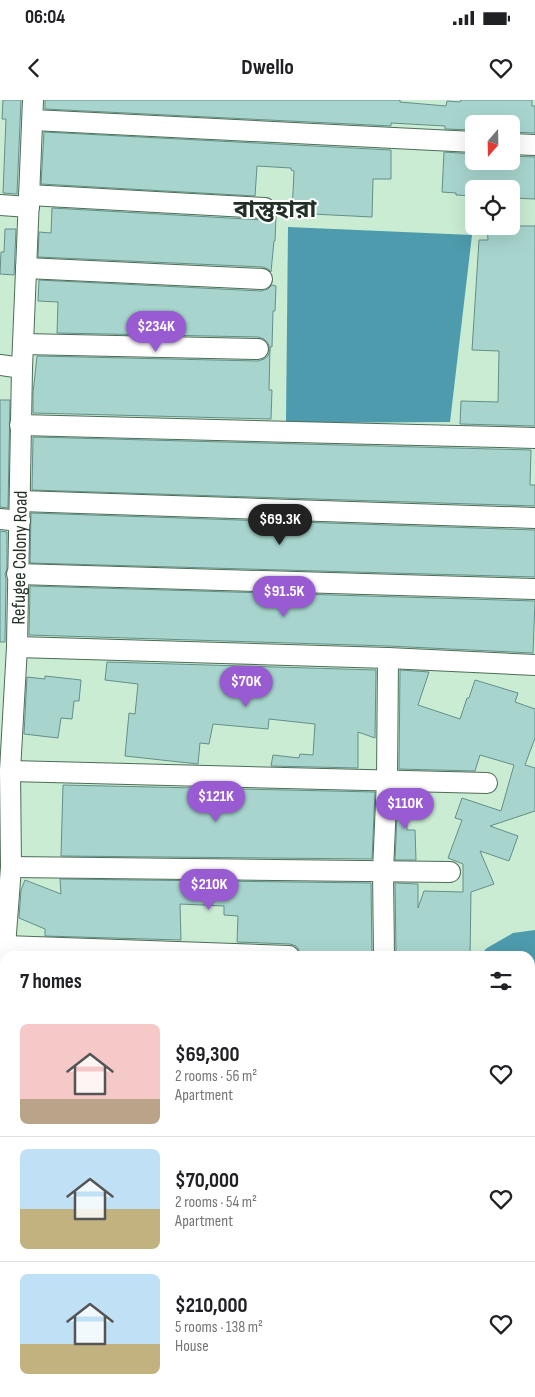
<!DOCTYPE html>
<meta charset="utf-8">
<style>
:root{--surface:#fff;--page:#f6f6f6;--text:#202124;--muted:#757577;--line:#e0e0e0;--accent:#995bd2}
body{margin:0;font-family:"Sofia Sans Condensed","Noto Sans Bengali",sans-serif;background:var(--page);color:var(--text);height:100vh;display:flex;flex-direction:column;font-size:19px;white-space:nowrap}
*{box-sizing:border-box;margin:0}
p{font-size:16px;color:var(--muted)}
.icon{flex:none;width:28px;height:28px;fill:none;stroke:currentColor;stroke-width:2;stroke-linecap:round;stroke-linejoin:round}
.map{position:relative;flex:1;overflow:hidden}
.details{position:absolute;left:0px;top:851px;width:535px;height:446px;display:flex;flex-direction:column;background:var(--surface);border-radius:15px 15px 0 0;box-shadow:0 5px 20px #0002}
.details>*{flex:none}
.needle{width:32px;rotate:200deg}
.buttons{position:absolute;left:465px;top:15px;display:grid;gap:10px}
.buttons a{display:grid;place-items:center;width:55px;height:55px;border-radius:8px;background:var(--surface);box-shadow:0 5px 20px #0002;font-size:25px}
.price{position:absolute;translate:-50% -42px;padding:0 11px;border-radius:18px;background:var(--accent);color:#fff;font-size:16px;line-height:32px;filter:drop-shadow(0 1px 2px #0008)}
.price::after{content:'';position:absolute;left:50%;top:30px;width:15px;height:11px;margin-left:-8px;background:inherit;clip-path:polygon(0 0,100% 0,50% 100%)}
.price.selected{background:#222;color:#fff}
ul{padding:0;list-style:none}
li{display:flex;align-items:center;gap:15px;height:125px;padding:0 20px}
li+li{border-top:1px solid var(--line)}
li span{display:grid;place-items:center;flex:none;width:140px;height:100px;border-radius:8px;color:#555}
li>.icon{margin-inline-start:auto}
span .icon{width:60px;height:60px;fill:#fffc;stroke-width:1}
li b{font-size:21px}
h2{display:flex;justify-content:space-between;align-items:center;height:60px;padding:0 20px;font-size:21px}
.status{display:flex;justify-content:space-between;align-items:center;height:35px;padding:0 25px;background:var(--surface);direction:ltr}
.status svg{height:14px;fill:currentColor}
header{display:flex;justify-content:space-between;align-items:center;height:65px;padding:0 20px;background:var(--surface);font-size:22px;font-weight:700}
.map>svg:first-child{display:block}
.water{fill:#4d9bad}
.building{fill:#a7d5ce;stroke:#638f89}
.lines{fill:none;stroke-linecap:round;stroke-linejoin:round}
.minor-casing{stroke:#4e6c57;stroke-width:22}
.minor{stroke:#fff;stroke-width:20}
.labels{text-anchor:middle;stroke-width:4;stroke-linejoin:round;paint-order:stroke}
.street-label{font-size:19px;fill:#212f25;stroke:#fff}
.district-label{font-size:24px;font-weight:bold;fill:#212f25;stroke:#fff}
</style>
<div class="status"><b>06:04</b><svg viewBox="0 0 49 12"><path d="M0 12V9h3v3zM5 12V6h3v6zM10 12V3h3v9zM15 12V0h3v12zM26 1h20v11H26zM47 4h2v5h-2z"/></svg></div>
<header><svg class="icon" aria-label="back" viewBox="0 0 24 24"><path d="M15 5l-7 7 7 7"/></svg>Dwello<svg class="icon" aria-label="heart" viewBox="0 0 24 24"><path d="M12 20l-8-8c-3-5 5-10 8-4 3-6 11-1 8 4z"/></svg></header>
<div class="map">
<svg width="535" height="1297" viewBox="0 0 535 1297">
<rect width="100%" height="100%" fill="#caecd3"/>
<g class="water">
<polygon points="288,127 472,135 450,322 286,323"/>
<polygon points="535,830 535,1297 0,1297 0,1282 5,1259 5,1292 530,1292 530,856 479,856 487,848 513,833"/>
</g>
<g class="building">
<polygon points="3,0 21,0 17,94 3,93 6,19 2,19"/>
<polygon points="45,0 400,0 400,2 446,6 447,1 460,2 461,0 532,0 532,6 535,6 535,33 511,32 511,24 474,24 474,30 445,29 445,26 391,23 391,26 45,9"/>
<polygon points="44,32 391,50 391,79 373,79 372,117 292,113 294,71 291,70 291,68 257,66 255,96 41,84"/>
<polygon points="444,52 474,54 474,61 511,61 511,56 535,57 535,99 511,98 511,89 474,89 474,96 456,95 456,93 442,92"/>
<polygon points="52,108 264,120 276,116 275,141 274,141 271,172 268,169 263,167 38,157 39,132 51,133"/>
<polygon points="487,126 535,126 535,326 460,324 461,301 498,302 499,251 472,250 479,140 488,140"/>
<polygon points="5,129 16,129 14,175 0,174 1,152 4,152"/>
<polygon points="39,180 261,191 268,189 272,185 276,186 275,211 273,211 272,247 270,247 269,290 272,290 271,319 33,313 33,293 37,256 258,261 264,259 268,256 270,250 268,243 264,239 258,237 57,233 58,202 38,201"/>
<polygon points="0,300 10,300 8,408 0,407"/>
<polygon points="33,337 531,350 530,385 535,385 535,406 32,390"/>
<polygon points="31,413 535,430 535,477 30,463"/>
<polygon points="0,431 7,432 7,469 5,474 6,479 5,542 0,542"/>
<polygon points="30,486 535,501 533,553 388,546 29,535"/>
<polygon points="107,562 376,570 375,638 358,632 358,668 271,666 273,655 299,658 300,654 313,655 315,624 269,619 268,629 213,624 209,644 200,643 198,664 125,656 129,613 135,614 138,584 105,580"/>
<polygon points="400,570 429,572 418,605 460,619 467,598 469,598 475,580 518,593 515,602 535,609 535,638 525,665 535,668 535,711 490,726 518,736 509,761 480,751 494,784 471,792 470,855 396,852 395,783 418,784 418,808 424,791 463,792 463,764 448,758 462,720 455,718 462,698 501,711 514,665 480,655 475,671 399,669"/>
<polygon points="45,576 81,580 79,601 74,601 72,619 61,618 58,638 24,634 27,577 45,579"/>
<polygon points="63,685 375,692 372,759 61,756"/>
<polygon points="398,693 421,693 421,698 406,699 407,730 415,730 416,760 395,760"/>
<polygon points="60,779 371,783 372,856 301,856 299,850 296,846 290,844 237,842 238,816 224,815 224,806 180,804 181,840 45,836 45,829 19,818 21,790 25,780 61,794"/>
</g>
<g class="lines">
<defs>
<g id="minor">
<polyline points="33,20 474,42"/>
<polyline points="511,44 535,45"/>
<polyline points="29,95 265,108"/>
<polyline points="0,105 29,107"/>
<polyline points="26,168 262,179"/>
<polyline points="23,244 258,249"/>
<polyline points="0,265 22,268"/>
<polyline points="20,325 535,338"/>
<polyline points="20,401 535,418"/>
<polyline points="0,419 20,421"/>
<polyline points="17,474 535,489"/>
<polyline points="17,547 388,558 535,565"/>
<polyline points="10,671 487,683"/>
<polyline points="11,767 450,772"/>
<polyline points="5,846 289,856"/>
<polyline points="384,856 383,771 387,680 388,558"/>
<path id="s1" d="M0,913L11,767L10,671L17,547L22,268L33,0"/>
<polyline points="0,957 5,958"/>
</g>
</defs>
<use href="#minor" class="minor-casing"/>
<use href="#minor" class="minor"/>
</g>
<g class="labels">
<g class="street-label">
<text dy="7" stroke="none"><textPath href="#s1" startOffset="456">Refugee Colony Road</textPath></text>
</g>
<g class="district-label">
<text x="275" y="117">বাস্তুহারা</text>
</g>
</g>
</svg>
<div class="buttons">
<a><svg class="needle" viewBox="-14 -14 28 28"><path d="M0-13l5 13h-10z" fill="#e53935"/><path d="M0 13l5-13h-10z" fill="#757577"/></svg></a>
<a><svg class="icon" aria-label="locate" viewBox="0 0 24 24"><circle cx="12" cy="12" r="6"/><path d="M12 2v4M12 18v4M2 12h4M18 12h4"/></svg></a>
</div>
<b class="price" style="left:156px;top:253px">$234K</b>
<b class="price selected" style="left:280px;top:446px">$69.3K</b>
<b class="price" style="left:284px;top:518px">$91.5K</b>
<b class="price" style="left:246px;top:608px">$70K</b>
<b class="price" style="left:216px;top:723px">$121K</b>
<b class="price" style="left:405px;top:730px">$110K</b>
<b class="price" style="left:209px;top:811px">$210K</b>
<section class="details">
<h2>7 homes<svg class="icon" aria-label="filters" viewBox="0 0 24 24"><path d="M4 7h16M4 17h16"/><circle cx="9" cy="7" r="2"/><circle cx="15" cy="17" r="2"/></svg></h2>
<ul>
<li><span style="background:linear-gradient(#f6c9c9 75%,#b9a48a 0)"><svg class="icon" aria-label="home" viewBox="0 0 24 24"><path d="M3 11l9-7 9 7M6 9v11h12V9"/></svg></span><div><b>$69,300</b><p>2 rooms · 56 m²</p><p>Apartment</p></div><svg class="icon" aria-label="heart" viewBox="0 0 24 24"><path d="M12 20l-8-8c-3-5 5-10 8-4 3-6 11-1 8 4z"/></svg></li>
<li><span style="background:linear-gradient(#bfe0f5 60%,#c2b280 0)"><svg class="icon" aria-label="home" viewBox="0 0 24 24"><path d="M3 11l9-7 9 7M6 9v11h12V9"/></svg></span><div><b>$70,000</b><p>2 rooms · 54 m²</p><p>Apartment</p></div><svg class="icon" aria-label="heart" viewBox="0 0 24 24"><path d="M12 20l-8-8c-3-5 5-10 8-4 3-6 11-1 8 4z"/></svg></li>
<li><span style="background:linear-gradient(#bfe0f5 70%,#c2b280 0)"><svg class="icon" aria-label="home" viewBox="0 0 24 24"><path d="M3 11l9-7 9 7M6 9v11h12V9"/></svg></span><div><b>$210,000</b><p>5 rooms · 138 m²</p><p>House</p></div><svg class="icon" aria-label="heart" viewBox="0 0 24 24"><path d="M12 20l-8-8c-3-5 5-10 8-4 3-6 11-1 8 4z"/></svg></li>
</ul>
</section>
</div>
